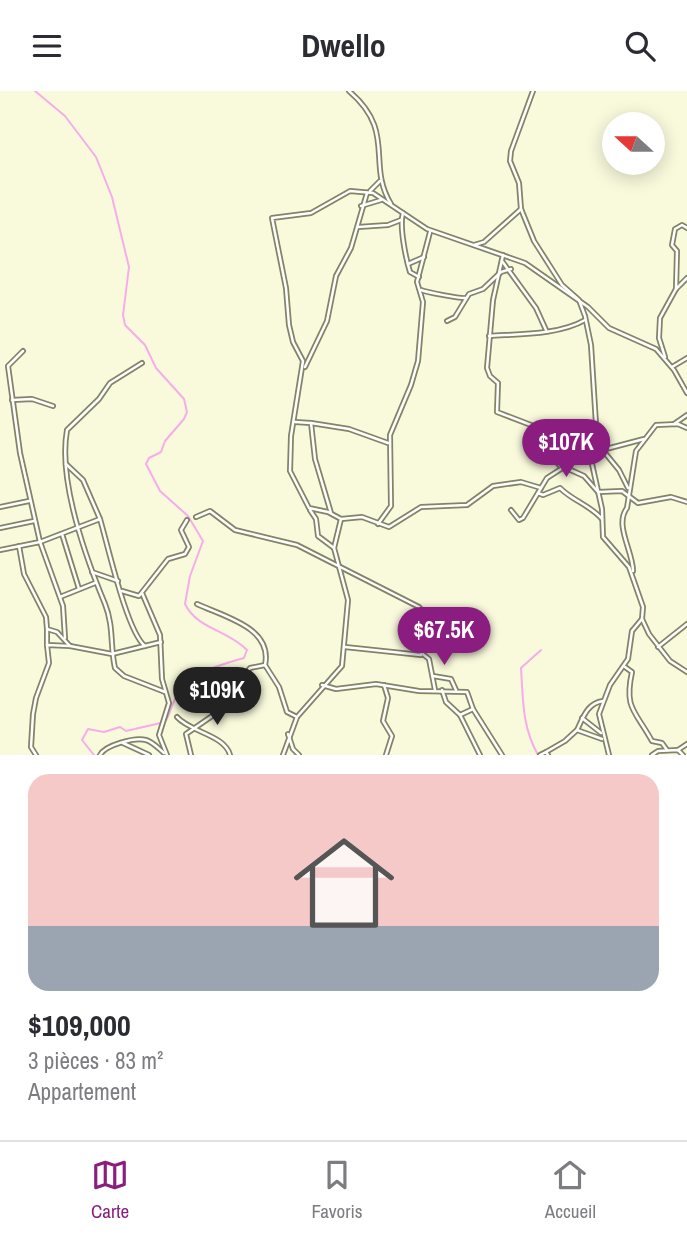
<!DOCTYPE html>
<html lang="fr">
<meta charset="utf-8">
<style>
:root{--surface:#fff;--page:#f2f2f3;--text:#2b2b33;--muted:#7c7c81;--line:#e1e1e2;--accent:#8b1c80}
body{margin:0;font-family:"Archivo Narrow",sans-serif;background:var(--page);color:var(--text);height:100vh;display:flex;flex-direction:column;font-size:26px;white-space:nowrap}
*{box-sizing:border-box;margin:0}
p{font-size:23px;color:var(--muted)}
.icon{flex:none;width:38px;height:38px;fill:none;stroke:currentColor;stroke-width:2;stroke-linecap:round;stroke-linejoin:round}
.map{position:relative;height:664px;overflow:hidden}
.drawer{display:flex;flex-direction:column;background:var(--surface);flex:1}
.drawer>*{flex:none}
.needle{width:46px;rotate:291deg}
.controls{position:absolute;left:602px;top:21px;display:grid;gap:14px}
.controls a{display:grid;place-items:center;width:63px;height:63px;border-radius:50%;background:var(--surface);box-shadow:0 4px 18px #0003;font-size:35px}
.price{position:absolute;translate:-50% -60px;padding:0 16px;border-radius:24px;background:var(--accent);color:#fff;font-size:23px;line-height:46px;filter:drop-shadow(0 2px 4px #0008)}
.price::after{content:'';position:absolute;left:50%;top:42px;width:21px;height:16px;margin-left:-10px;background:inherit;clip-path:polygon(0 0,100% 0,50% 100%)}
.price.selected{background:#222;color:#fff}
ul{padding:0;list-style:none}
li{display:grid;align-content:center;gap:14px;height:371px;padding:0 28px}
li+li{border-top:2px solid var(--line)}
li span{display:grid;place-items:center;height:217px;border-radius:21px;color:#555}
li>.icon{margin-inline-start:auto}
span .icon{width:126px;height:126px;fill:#fffc;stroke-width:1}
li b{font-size:30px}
header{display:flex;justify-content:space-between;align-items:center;height:91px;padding:0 28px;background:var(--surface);font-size:32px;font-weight:700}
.dock{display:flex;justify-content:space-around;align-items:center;height:98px;border-top:2px solid var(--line);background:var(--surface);font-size:19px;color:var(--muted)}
.dock a{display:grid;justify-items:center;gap:4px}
.dock .selected{color:var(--accent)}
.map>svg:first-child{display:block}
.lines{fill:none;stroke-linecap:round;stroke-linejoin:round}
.stream{stroke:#f6ade9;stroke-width:2}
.minor-casing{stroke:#828368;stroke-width:6}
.minor{stroke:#fff;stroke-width:2.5}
</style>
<header><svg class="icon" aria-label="menu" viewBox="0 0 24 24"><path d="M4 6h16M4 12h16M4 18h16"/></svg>Dwello<svg class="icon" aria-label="search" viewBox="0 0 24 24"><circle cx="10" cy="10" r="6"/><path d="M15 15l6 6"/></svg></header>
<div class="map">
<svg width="687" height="664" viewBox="0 0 687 664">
<rect width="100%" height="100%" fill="#f9fadc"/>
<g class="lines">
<g class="stream">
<path d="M35,0L65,25L96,66L112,106L129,176L123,224L125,234L145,254L156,277L184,308L187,321L184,328L165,350L161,361L149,367L146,373L160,400L188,425L203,450L190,485L185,513C197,538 228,539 247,559L244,567C217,575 194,580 177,605C171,613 171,623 165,631L126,640L120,636L104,641L88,638L82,649L94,664"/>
<path d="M538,664C522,636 523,608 521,577L541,559"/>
</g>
<defs>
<g id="minor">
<path d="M349,0C397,41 366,72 391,113"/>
<polyline points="533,0 511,60 510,70 519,92 521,118 534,150 562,194 579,209 585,225 591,254 596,333 590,364 602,418 603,446 629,476 643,516 642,528 649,543 670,570 687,581"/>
<polyline points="370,100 380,90"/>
<polyline points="361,115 381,109"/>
<path d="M403,122C399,135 406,168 410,181L419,186"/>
<polyline points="358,136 388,134 401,129"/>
<polyline points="474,154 484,151 521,118"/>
<polyline points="503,164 493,209 487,277 490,285 498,292 497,321 531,334 540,352 561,376"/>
<polyline points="502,170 536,217 546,239"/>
<polyline points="408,173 424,166"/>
<polyline points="676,198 687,187"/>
<path d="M421,199C426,201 461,208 466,207"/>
<polyline points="447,230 455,226 469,203 483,198 501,181 511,178"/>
<path d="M489,245C518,243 559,244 585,229"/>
<path d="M23,260L8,275L20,362L40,451L100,428C108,455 127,541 145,555"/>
<polyline points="665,266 659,247 660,227 676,198 677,160 672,154 675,138 682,134 687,137"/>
<path d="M142,272L110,292L99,308L67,339C58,389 86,467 105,513C114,535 110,556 115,577L124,585L165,601"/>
<polyline points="305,276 327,230 336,185 351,157 367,102"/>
<polyline points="672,276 687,267"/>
<polyline points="12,309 32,308 53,315"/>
<polyline points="295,331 311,332 315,368 331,422"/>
<polyline points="311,332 349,338 388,352"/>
<polyline points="674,333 687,324"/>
<polyline points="592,346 619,379 628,397"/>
<polyline points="590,368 606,358 644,348"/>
<polyline points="66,373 83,389 100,428"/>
<path d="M538,402L543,404L560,397C573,410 590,414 602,428"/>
<polyline points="0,416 29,410"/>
<polyline points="310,419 316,428 318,445 334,457"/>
<polyline points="511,419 519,429 523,427 547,387 564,376 584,385 598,401 622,400 638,412 671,406 687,411"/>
<polyline points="196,426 210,420 235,439 297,454 419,516 427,525 419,560 429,568 435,599"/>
<polyline points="341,428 362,426 389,436 421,416 467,414 493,395 521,391 541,397"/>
<polyline points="378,433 391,415 390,344 411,294 418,270 423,211 417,191 430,141"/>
<polyline points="0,437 34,430"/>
<polyline points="62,443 79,498"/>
<polyline points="19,455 24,483 46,526 47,538 57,541 70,555 112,563 161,551"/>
<polyline points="0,459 40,451 63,515 65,547"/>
<path d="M633,480C633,460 614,434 627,417L636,360L656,334L678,333L687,337"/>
<polyline points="92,481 118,490"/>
<polyline points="122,500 139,505 168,468 185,463 189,456 181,439 187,429"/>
<polyline points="142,502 160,544 162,588 169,612 159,644 167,664"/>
<polyline points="60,506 95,492"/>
<path d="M197,513C225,526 273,537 265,574L279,596L287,621L297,626"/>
<polyline points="47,554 47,539"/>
<polyline points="345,556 421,564"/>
<polyline points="658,556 687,533"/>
<path d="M625,576L632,581C624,618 635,619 652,650L662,652L667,659"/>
<polyline points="433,585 451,588 456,599"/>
<polyline points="322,594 336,598 376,593 419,600 467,601 473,618 502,664"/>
<polyline points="384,594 388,607 383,630 392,645 386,664"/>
<polyline points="442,599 446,611 460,624"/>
<polyline points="473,618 460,624 480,664"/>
<path d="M177,626C190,641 225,644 230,664"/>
<polyline points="582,627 601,642"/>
<path d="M577,639C583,627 587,612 603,610"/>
<polyline points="288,643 293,658 299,664"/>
<polyline points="123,652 149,664"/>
<polyline points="678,659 687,653"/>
<polyline points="546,661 565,650 577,639 602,648"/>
<polyline points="36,664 31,656 33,623 36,607 49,572 47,554 70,555"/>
<path d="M100,664C105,654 135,646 146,649C153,651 159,658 164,662"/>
<polyline points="191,664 186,643 215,623 250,577 265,574"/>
<polyline points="283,664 297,626 342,575 348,509 334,457 341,428 328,421 309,417 290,380 291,345 303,270 293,251 289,234 286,197 272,127 311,122 350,100 373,102 427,138 525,172 588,216 609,237 656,258 674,279 687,302"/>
<polyline points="540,664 546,661 548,664"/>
<polyline points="609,664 599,623 610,594 628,568 632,540 642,528"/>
<polyline points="652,664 658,660 678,659 683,664"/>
</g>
</defs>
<use href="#minor" class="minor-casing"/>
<use href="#minor" class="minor"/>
</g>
</svg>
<div class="controls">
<a><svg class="needle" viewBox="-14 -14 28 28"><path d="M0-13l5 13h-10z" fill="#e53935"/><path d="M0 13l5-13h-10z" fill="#7c7c81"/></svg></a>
</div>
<b class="price" style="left:566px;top:388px">$107K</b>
<b class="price" style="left:444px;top:576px">$67.5K</b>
<b class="price selected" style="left:217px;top:636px">$109K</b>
</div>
<section class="drawer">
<ul>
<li><span style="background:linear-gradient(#f6c9c9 70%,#9aa5b1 0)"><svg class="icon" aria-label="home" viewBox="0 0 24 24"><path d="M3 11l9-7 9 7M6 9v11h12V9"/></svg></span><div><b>$109,000</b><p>3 pièces · 83 m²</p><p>Appartement</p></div></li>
</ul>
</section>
<nav class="dock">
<a class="selected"><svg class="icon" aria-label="map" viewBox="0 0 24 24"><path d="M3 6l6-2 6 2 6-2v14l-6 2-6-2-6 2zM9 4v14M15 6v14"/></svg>Carte</a>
<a><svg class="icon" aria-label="saved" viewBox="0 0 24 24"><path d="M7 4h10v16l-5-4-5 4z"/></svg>Favoris</a>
<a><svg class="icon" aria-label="home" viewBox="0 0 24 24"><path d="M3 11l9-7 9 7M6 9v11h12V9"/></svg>Accueil</a>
</nav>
